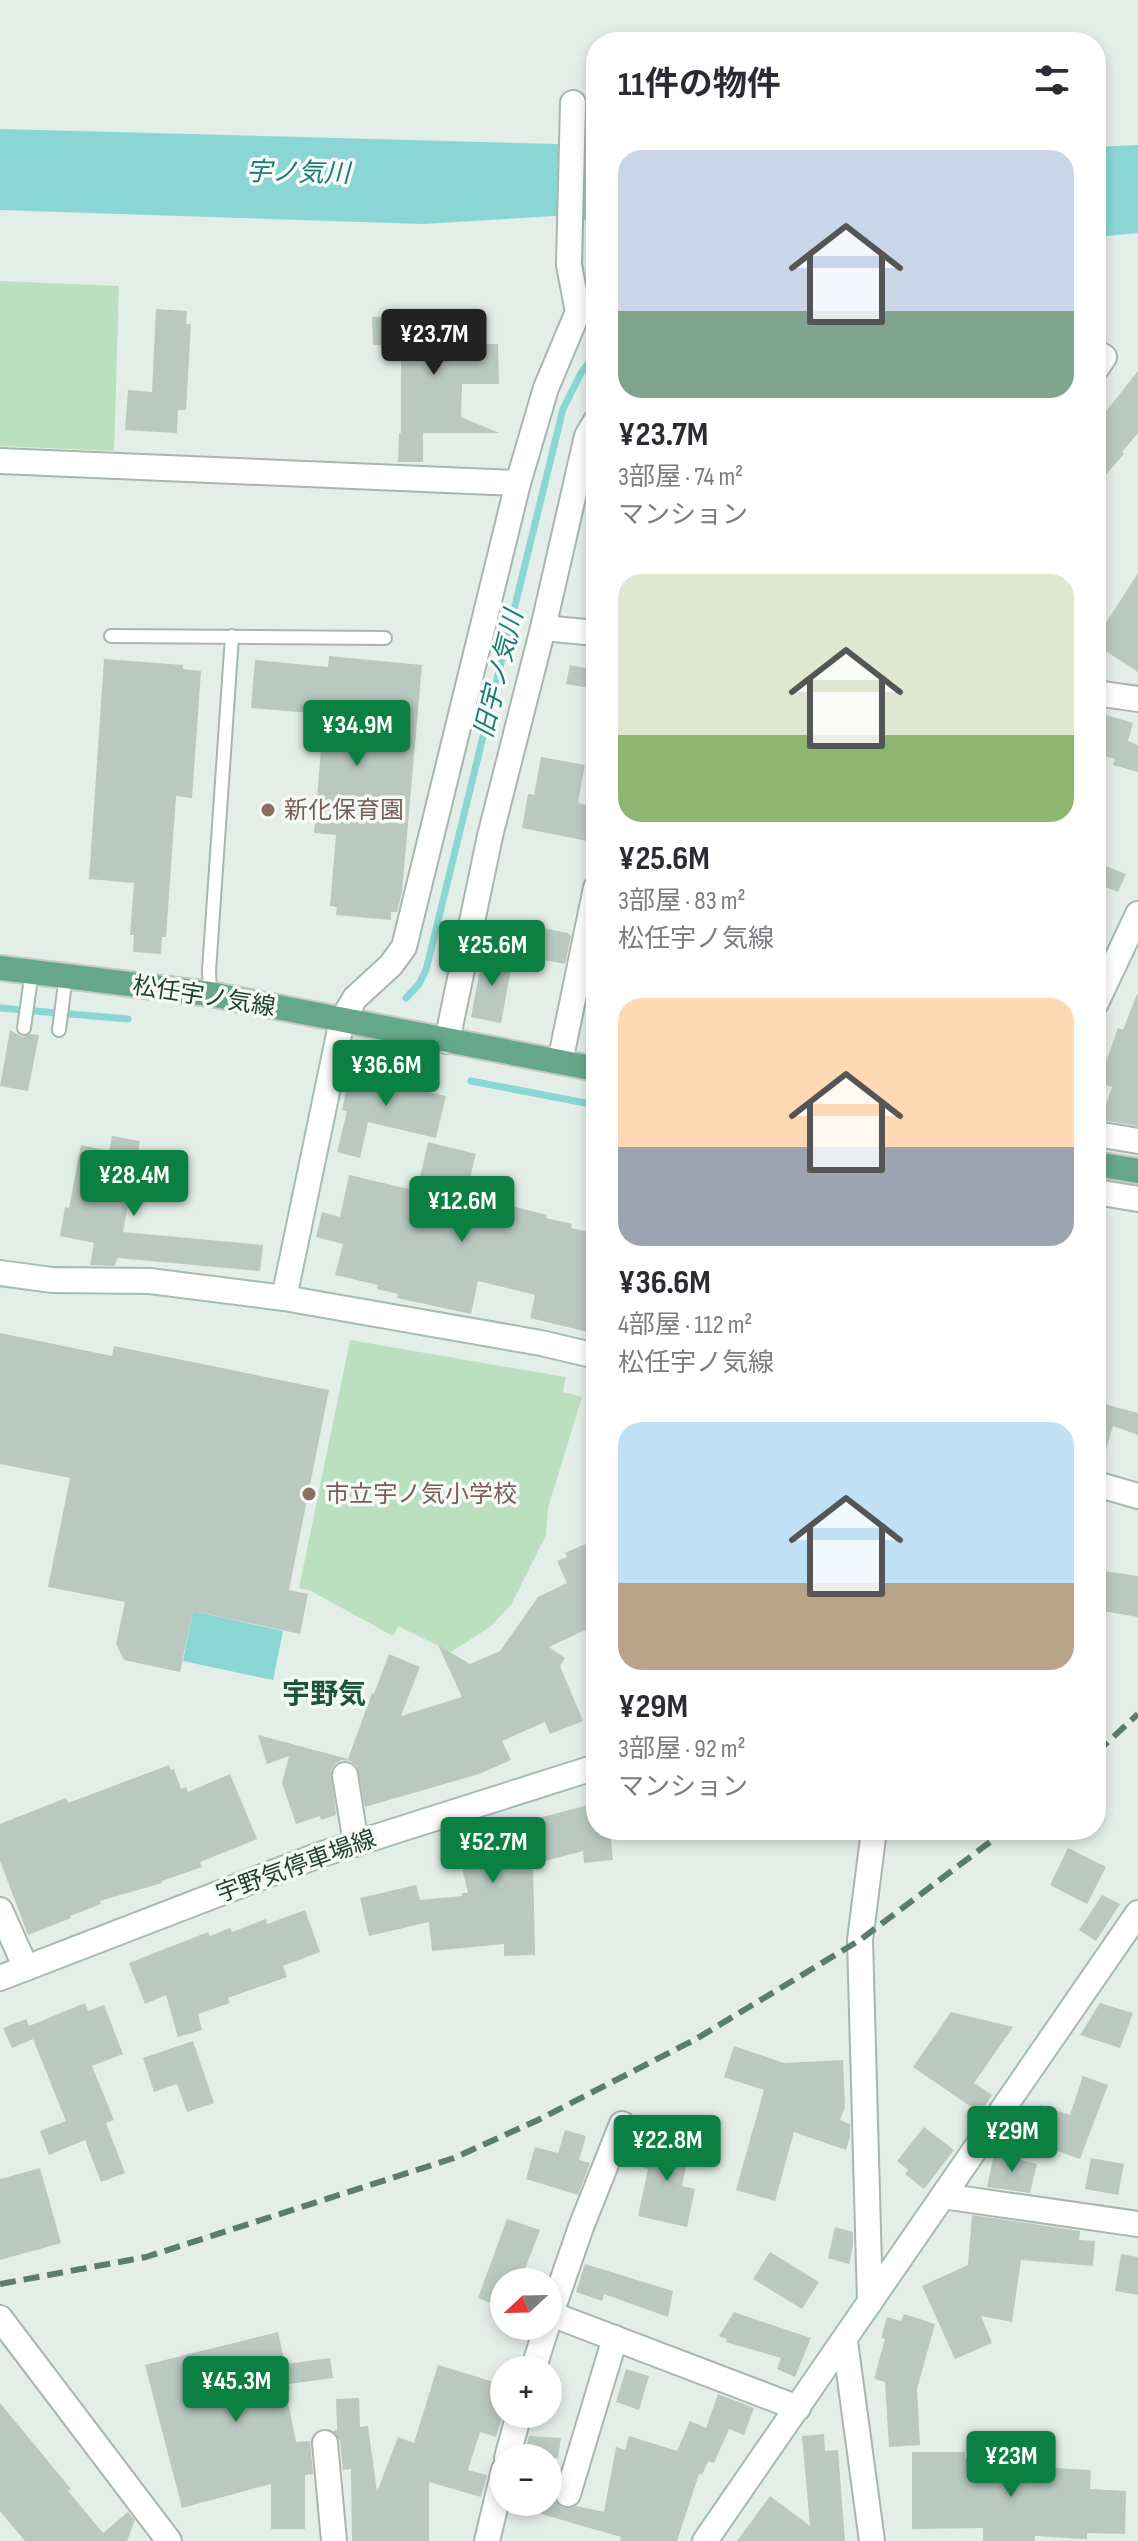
<!DOCTYPE html>
<html lang="ja">
<meta charset="utf-8">
<style>
:root{--surface:#fff;--page:#f7f7f7;--text:#2b2b33;--muted:#7c7c81;--accent:#0b8043}
body{margin:0;font-family:"Sofia Sans Condensed","Noto Sans JP",sans-serif;background:var(--page);color:var(--text);height:100vh;display:flex;flex-direction:column;font-size:30px;white-space:nowrap}
*{box-sizing:border-box;margin:0}
p{font-size:26px;color:var(--muted)}
.icon{flex:none;width:44px;height:44px;fill:none;stroke:currentColor;stroke-width:2;stroke-linecap:round;stroke-linejoin:round}
.map{position:relative;flex:1;overflow:hidden}
.panel{position:absolute;left:586px;top:32px;width:520px;height:1808px;display:flex;flex-direction:column;background:var(--surface);border-radius:32px;box-shadow:0 4px 12px #0003}
.panel>*{flex:none}
.needle{width:52px;rotate:248deg}
.tools{position:absolute;left:490px;top:2268px;display:grid;gap:16px}
.tools a{display:grid;place-items:center;width:72px;height:72px;border-radius:50%;background:var(--surface);box-shadow:0 4px 12px #0003;font-size:40px}
.price{position:absolute;translate:-50% -68px;padding:0 18px;border-radius:8px;background:var(--accent);color:#fff;font-size:26px;line-height:52px;filter:drop-shadow(0 2px 4px #0008)}
.price::after{content:'';position:absolute;left:50%;top:48px;width:24px;height:18px;margin-left:-12px;background:inherit;clip-path:polygon(0 0,100% 0,50% 100%)}
.price.on{background:#222;color:#fff}
ul{padding:0;list-style:none}
li{display:grid;align-content:center;gap:16px;height:424px;padding:0 32px}
li span{display:grid;place-items:center;height:248px;border-radius:24px;color:#555}
li>.icon{margin-inline-start:auto}
span .icon{width:144px;height:144px;fill:#fffc;stroke-width:1}
li b{font-size:34px}
h2{display:flex;justify-content:space-between;align-items:center;height:96px;padding:0 32px;font-size:34px}
.map>svg:first-child{display:block}
.green{fill:#bbe0bf}
.water{fill:#89d6d4}
.lines{fill:none;stroke-linecap:round;stroke-linejoin:round}
.stream{stroke:#89d6d4;stroke-width:7}
.building{fill:#b9c9c0}
.lane-casing{stroke:#a6b7ae;stroke-width:16}
.street-casing{stroke:#a6b7ae;stroke-width:28}
.secondary-casing{stroke:#a4bdb0;stroke-width:28}
.primary-casing{stroke:#c1cac6;stroke-width:28}
.lane{stroke:#fff;stroke-width:12}
.street{stroke:#fff;stroke-width:24}
.secondary{stroke:#fff;stroke-width:24}
.primary{stroke:#66a68a;stroke-width:24}
.rail{stroke:#5c7c6e;stroke-width:6;stroke-dasharray:16 8;stroke-linecap:butt}
.education-dot{fill:#8d6e63;stroke:#f5faf6;stroke-width:3}
.labels{text-anchor:middle;stroke-width:7;stroke-linejoin:round;paint-order:stroke}
.education-label{font-size:24px;fill:#785e54;stroke:#f5faf6;text-anchor:start}
.street-label{font-size:24px;fill:#224133;stroke:#f5faf6}
.water-label{font-size:26px;font-style:italic;fill:#187b7a;stroke:#f5faf6}
.quarter-label{font-size:28px;font-weight:bold;fill:#1c553d;stroke:#f5faf6}
</style>
<div class="map">
<svg width="1138" height="2541" viewBox="0 0 1138 2541">
<rect width="100%" height="100%" fill="#e4eee8"/>
<g class="green">
<polygon points="0,281 119,286 114,451 0,446"/>
<polygon points="350,1340 566,1377 563,1392 582,1397 548,1508 546,1535 511,1605 490,1627 451,1652 398,1626 393,1636 311,1591 299,1588"/>
</g>
<g class="water">
<polygon points="0,129 596,145 596,221 554,216 423,224 0,210"/>
<polygon points="1138,145 1138,233 1096,237 1096,147"/>
<polygon points="193,1611 283,1631 273,1680 183,1661"/>
</g>
<g class="lines">
<g class="stream">
<polyline points="406,998 419,984 426,970 563,409 581,373 596,353"/>
<polyline points="0,1008 128,1019"/>
<polyline points="471,1081 596,1105"/>
</g>
</g>
<g class="building">
<polygon points="156,309 187,311 186,324 191,324 186,410 178,410 177,433 125,430 128,390 152,392"/>
<polygon points="372,317 451,317 451,331 460,331 460,344 498,344 499,384 462,384 461,417 499,433 423,433 423,462 398,462 399,433 401,433 401,346 373,345"/>
<polygon points="1138,371 1138,433 1122,452 1124,454 1096,486 1096,424"/>
<polygon points="1138,573 1138,672 1096,645 1096,638"/>
<polygon points="329,656 422,665 402,892 397,912 391,912 391,920 336,915 337,907 330,906 336,835 314,833 324,714 251,708 255,660 328,667"/>
<polygon points="104,659 183,665 183,669 201,671 192,798 176,796 166,937 162,937 161,954 133,952 134,935 130,935 134,883 89,879"/>
<polygon points="570,665 596,670 596,689 566,684"/>
<polygon points="1096,712 1133,723 1128,741 1138,745 1138,772 1113,765 1115,759 1096,754"/>
<polygon points="541,757 585,765 578,803 594,807 587,841 522,828 528,794 534,795"/>
<polygon points="1106,866 1126,874 1118,892 1098,884"/>
<polygon points="517,923 568,933 571,936 565,964 512,954"/>
<polygon points="483,953 513,959 501,1023 471,1017"/>
<polygon points="1137,994 1138,995 1138,1126 1101,1120 1112,1087 1099,1082 1118,1028 1123,1030"/>
<polygon points="10,1030 22,1037 31,1034 39,1035 28,1091 0,1086"/>
<polygon points="366,1056 387,1062 382,1081 446,1096 436,1138 368,1122 360,1158 337,1152 347,1111 342,1110 350,1074 361,1077"/>
<polygon points="112,1136 140,1141 123,1232 263,1245 260,1271 117,1258 115,1266 90,1265 94,1243 60,1236 65,1207 69,1208 81,1145 109,1151"/>
<polygon points="428,1142 476,1154 469,1181 496,1188 492,1201 547,1215 546,1218 572,1224 571,1228 596,1234 596,1334 530,1318 535,1295 478,1281 471,1314 397,1298 398,1294 377,1289 378,1285 335,1275 343,1244 316,1237 322,1212 340,1217 349,1175 417,1191"/>
<polygon points="0,1333 112,1356 114,1346 329,1390 289,1590 308,1594 300,1634 193,1611 180,1672 124,1660 116,1644 125,1602 48,1587 70,1478 0,1464"/>
<polygon points="1096,1402 1138,1413 1138,1435 1113,1426 1102,1463 1096,1462"/>
<polygon points="585,1544 596,1567 596,1625 549,1647 565,1658 560,1666 583,1721 550,1734 545,1722 502,1741 511,1760 479,1774 365,1807 357,1766 350,1761 342,1760 335,1764 331,1770 336,1815 321,1820 320,1816 296,1824 282,1783 289,1756 267,1764 258,1735 348,1759 372,1693 374,1694 389,1654 420,1667 401,1716 462,1697 438,1645 470,1664 500,1651 538,1597 567,1583 557,1561 567,1557 565,1553"/>
<polygon points="1096,1570 1138,1576 1138,1617 1096,1610"/>
<polygon points="169,1765 171,1770 174,1769 181,1789 186,1787 188,1792 230,1774 257,1839 200,1862 202,1867 162,1881 162,1883 100,1901 101,1904 70,1916 71,1918 28,1935 0,1861 0,1824 66,1798 68,1803"/>
<polygon points="596,1803 596,1832 610,1831 613,1860 584,1863 583,1851 533,1864 535,1955 504,1956 504,1944 432,1951 429,1922 369,1936 360,1898 416,1885 420,1900 462,1896 462,1893 468,1893 455,1840"/>
<polygon points="1068,1848 1106,1867 1087,1904 1050,1885"/>
<polygon points="1102,1895 1120,1904 1096,1941 1079,1930"/>
<polygon points="305,1910 320,1952 283,1966 287,1977 228,1998 230,2003 198,2014 202,2030 178,2037 166,1995 145,2004 129,1963 208,1932 210,1936 230,1928 232,1932 266,1919 267,1924"/>
<polygon points="85,2003 88,2011 104,2005 123,2054 92,2066 114,2120 106,2123 125,2173 101,2182 85,2140 49,2155 40,2131 66,2121 33,2039 12,2048 3,2028 26,2019 29,2026"/>
<polygon points="1100,2003 1133,2013 1120,2048 1080,2035"/>
<polygon points="951,2012 1013,2027 974,2083 992,2095 980,2113 913,2067"/>
<polygon points="193,2041 214,2103 187,2112 177,2084 154,2092 143,2058"/>
<polygon points="734,2046 784,2063 843,2060 845,2107 840,2120 850,2124 850,2137 846,2150 794,2132 775,2201 736,2190 764,2090 724,2077"/>
<polygon points="1083,2076 1108,2085 1080,2159 1028,2141 1040,2105 1070,2115"/>
<polygon points="924,2127 954,2150 924,2189 905,2174 908,2170 897,2161"/>
<polygon points="565,2130 586,2136 579,2160 590,2163 578,2195 526,2179 535,2147 558,2153"/>
<polygon points="650,2136 691,2144 682,2186 695,2189 687,2227 638,2216 648,2169 643,2168"/>
<polygon points="994,2154 1037,2164 1030,2193 987,2187"/>
<polygon points="1091,2158 1124,2164 1118,2195 1085,2189"/>
<polygon points="40,2168 61,2243 0,2260 0,2179"/>
<polygon points="972,2215 1080,2231 1079,2240 1095,2241 1093,2266 1021,2260 1012,2322 981,2316 992,2343 955,2359 922,2286 968,2265"/>
<polygon points="507,2219 540,2230 520,2282 504,2282 504,2308 478,2298"/>
<polygon points="835,2227 853,2232 853,2245 849,2264 828,2258"/>
<polygon points="770,2252 819,2282 802,2309 753,2279"/>
<polygon points="1121,2254 1138,2257 1138,2295 1115,2291"/>
<polygon points="585,2264 673,2291 668,2317 604,2294 602,2301 576,2292"/>
<polygon points="734,2312 811,2338 795,2377 777,2369 781,2358 726,2342 727,2339 719,2336"/>
<polygon points="904,2314 935,2324 917,2389 920,2445 889,2447 885,2382 874,2379 885,2339 881,2338 887,2317 901,2321"/>
<polygon points="278,2332 285,2364 330,2358 333,2378 289,2384 290,2390 286,2391 296,2442 310,2441 313,2474 305,2475 305,2529 271,2529 271,2484 182,2508 145,2365"/>
<polygon points="438,2365 504,2385 504,2411 496,2437 480,2432 468,2470 487,2475 481,2497 429,2482 429,2541 352,2541 351,2469 343,2470 340,2441 333,2431 337,2430 336,2399 359,2398 360,2427 368,2426 377,2492 398,2437 414,2443"/>
<polygon points="626,2369 649,2376 639,2410 616,2402"/>
<polygon points="718,2394 754,2408 744,2435 729,2429 714,2463 708,2461 702,2475 699,2474 677,2541 620,2541 621,2537 541,2514 548,2498 555,2500 564,2508 577,2506 604,2512 616,2447 625,2450 629,2436 677,2451 690,2421 706,2428"/>
<polygon points="0,2403 71,2489 68,2491 103,2533 128,2512 135,2520 127,2541 25,2541 0,2511"/>
<polygon points="824,2434 825,2451 838,2450 845,2541 737,2541 770,2496 810,2526 802,2436"/>
<polygon points="529,2436 561,2438 558,2458 523,2458"/>
<polygon points="912,2452 965,2452 965,2459 1022,2459 1022,2466 1091,2470 1090,2489 1126,2491 1125,2534 1087,2533 1087,2539 1035,2536 1035,2541 983,2541 983,2528 912,2529"/>
</g>
<g class="lines">
<defs>
<g id="lane">
<polyline points="111,636 385,638"/>
<polyline points="210,994 209,971 232,636"/>
<polyline points="24,1028 32,971"/>
<polyline points="59,1030 66,975"/>
</g>
<g id="street">
<polyline points="1096,352 1104,357 1096,369"/>
<polyline points="0,461 518,483"/>
<polyline points="543,628 596,633"/>
<polyline points="1096,693 1138,699"/>
<polyline points="342,1020 355,998 391,965 404,947 518,483 546,388 578,312 569,265 573,103"/>
<polyline points="447,1041 490,836 543,628 587,436 596,421"/>
<polyline points="560,1062 596,888"/>
<polyline points="1096,1134 1138,1141"/>
<polyline points="1096,1192 1138,1199"/>
<polyline points="1096,1484 1138,1496"/>
<polyline points="345,1775 356,1844"/>
<polyline points="0,1910 26,1968"/>
<polyline points="943,2196 1138,2224"/>
<polyline points="870,2302 860,1940 874,1830"/>
<polyline points="551,2314 798,2408"/>
<polyline points="0,2318 169,2541"/>
<polyline points="548,2322 581,2227 622,2124"/>
<polyline points="845,2342 872,2541"/>
<polyline points="533,2370 547,2326"/>
<polyline points="325,2443 334,2541"/>
<polyline points="507,2458 519,2414"/>
<polyline points="568,2494 615,2338"/>
<polyline points="487,2541 504,2470"/>
</g>
<g id="secondary">
<polyline points="1096,1003 1138,914"/>
<polyline points="0,1273 52,1280 150,1281 284,1298 342,1020"/>
<polyline points="284,1298 541,1343 596,1356"/>
<polyline points="0,1978 319,1855 596,1767"/>
<polyline points="705,2541 1138,1913"/>
</g>
<g id="primary">
<polyline points="0,968 210,994 596,1069"/>
<polyline points="1096,1164 1138,1171"/>
</g>
</defs>
<use href="#lane" class="lane-casing"/>
<use href="#street" class="street-casing"/>
<use href="#secondary" class="secondary-casing"/>
<use href="#primary" class="primary-casing"/>
<use href="#lane" class="lane"/>
<use href="#street" class="street"/>
<use href="#secondary" class="secondary"/>
<use href="#primary" class="primary"/>
<g class="rail">
<polyline points="1096,1753 1138,1714"/>
<polyline points="0,2284 146,2257 454,2158 538,2120 696,2039 860,1940 1006,1830"/>
</g>
</g>
<g class="education-dot">
<circle cx="268" cy="810" r="8"/>
<circle cx="309" cy="1494" r="8"/>
</g>
<g class="labels">
<g class="education-label">
<text x="284" y="818">新化保育園</text>
<text x="325" y="1502">市立宇ノ気小学校</text>
</g>
<g class="street-label">
<text transform="translate(204 996) rotate(9)" y="8">松任宇ノ気線</text>
<text transform="translate(296 1866) rotate(-20)" y="8">宇野気停車場線</text>
</g>
<g class="water-label">
<text transform="translate(298 172) rotate(1)" y="9">宇ノ気川</text>
<text transform="translate(498 674) rotate(-76)" y="9">旧宇ノ気川</text>
</g>
<g class="quarter-label">
<text x="324" y="1703">宇野気</text>
</g>
</g>
</svg>
<div class="tools">
<a><svg class="needle" viewBox="-14 -14 28 28"><path d="M0-13l5 13h-10z" fill="#e53935"/><path d="M0 13l5-13h-10z" fill="#7c7c81"/></svg></a>
<a>+</a>
<a>−</a>
</div>
<b class="price on" style="left:434px;top:377px">¥23.7M</b>
<b class="price" style="left:357px;top:768px">¥34.9M</b>
<b class="price" style="left:492px;top:988px">¥25.6M</b>
<b class="price" style="left:386px;top:1108px">¥36.6M</b>
<b class="price" style="left:134px;top:1218px">¥28.4M</b>
<b class="price" style="left:462px;top:1244px">¥12.6M</b>
<b class="price" style="left:493px;top:1885px">¥52.7M</b>
<b class="price" style="left:1012px;top:2174px">¥29M</b>
<b class="price" style="left:667px;top:2183px">¥22.8M</b>
<b class="price" style="left:236px;top:2424px">¥45.3M</b>
<b class="price" style="left:1011px;top:2499px">¥23M</b>
<section class="panel">
<h2>11件の物件<svg class="icon" aria-label="filters" viewBox="0 0 24 24"><path d="M4 7h16M4 17h16"/><circle cx="9" cy="7" r="2"/><circle cx="15" cy="17" r="2"/></svg></h2>
<ul>
<li><span style="background:linear-gradient(#c9d6e8 65%,#7fa58c 0)"><svg class="icon" aria-label="home" viewBox="0 0 24 24"><path d="M3 11l9-7 9 7M6 9v11h12V9"/></svg></span><div><b>¥23.7M</b><p>3部屋 · 74 m²</p><p>マンション</p></div></li>
<li><span style="background:linear-gradient(#dfe7d0 65%,#8fb573 0)"><svg class="icon" aria-label="home" viewBox="0 0 24 24"><path d="M3 11l9-7 9 7M6 9v11h12V9"/></svg></span><div><b>¥25.6M</b><p>3部屋 · 83 m²</p><p>松任宇ノ気線</p></div></li>
<li><span style="background:linear-gradient(#ffd9b3 60%,#9aa5b1 0)"><svg class="icon" aria-label="home" viewBox="0 0 24 24"><path d="M3 11l9-7 9 7M6 9v11h12V9"/></svg></span><div><b>¥36.6M</b><p>4部屋 · 112 m²</p><p>松任宇ノ気線</p></div></li>
<li><span style="background:linear-gradient(#bfe0f5 65%,#b9a48a 0)"><svg class="icon" aria-label="home" viewBox="0 0 24 24"><path d="M3 11l9-7 9 7M6 9v11h12V9"/></svg></span><div><b>¥29M</b><p>3部屋 · 92 m²</p><p>マンション</p></div></li>
</ul>
</section>
</div>
